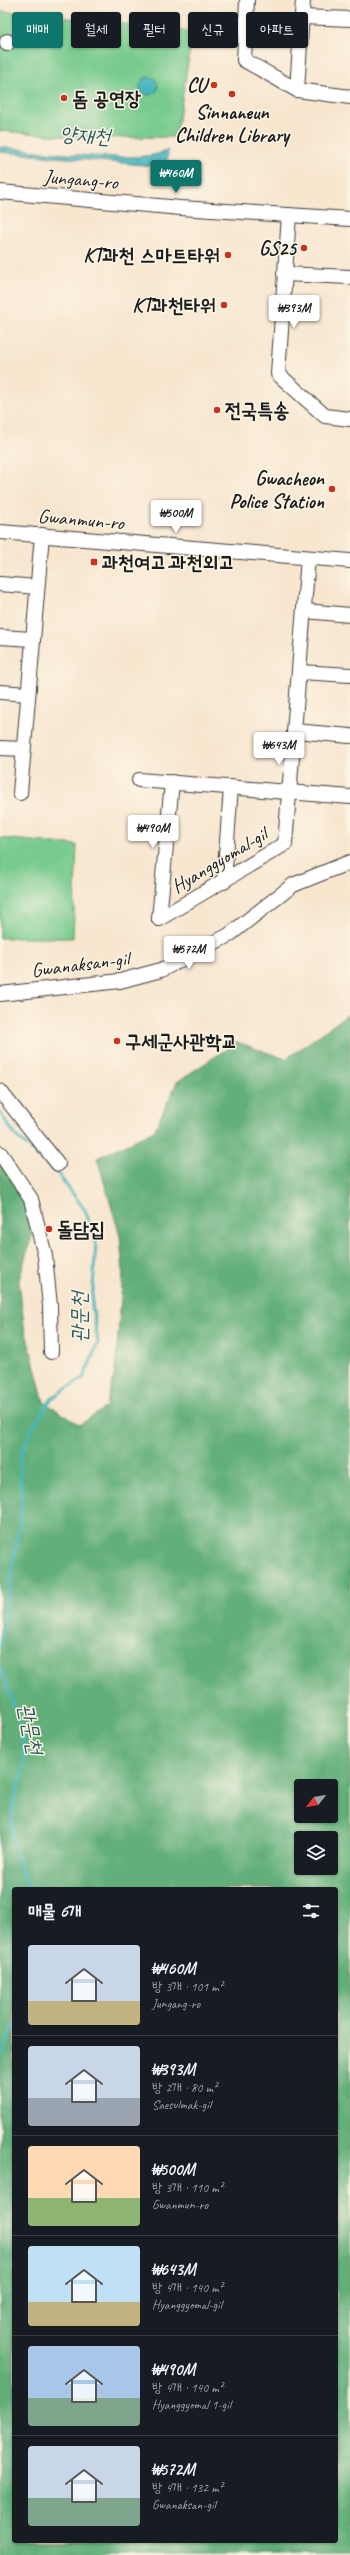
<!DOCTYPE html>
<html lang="ko">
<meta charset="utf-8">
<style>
:root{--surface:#171b24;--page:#242831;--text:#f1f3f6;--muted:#9ea1a6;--line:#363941;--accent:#0f766e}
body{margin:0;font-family:Caveat,"Poor Story",sans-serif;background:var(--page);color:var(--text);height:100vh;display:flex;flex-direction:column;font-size:15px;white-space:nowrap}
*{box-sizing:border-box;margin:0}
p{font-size:13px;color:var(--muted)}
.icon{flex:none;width:22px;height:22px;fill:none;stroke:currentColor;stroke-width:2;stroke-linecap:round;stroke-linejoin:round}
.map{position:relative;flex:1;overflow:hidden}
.sheet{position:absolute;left:12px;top:1887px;width:326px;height:656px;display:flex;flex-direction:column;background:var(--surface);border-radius:4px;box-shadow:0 1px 3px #0004}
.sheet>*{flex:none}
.banner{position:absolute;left:12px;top:12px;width:326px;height:36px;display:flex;gap:8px}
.needle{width:26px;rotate:239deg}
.buttons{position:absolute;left:294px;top:1779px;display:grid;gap:8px}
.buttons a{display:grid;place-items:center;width:44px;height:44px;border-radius:4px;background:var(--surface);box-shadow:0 1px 3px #0004;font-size:20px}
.price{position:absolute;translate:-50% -34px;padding:0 9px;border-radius:4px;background:#fff;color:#222;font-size:13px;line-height:26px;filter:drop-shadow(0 1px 2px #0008)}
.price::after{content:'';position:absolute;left:50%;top:24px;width:12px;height:9px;margin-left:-6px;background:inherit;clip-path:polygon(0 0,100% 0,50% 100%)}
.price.on{background:var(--accent);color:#fff}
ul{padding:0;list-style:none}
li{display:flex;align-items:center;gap:12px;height:100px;padding:0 16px}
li+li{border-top:1px solid var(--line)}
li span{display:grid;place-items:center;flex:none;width:112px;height:80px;border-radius:4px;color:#555}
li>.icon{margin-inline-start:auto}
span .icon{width:48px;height:48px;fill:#fffc;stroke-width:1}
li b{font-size:17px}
h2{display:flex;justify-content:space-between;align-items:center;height:48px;padding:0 16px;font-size:17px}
.chip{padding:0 14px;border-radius:4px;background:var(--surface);box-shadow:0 1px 3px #0004;font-size:14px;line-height:36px}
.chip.on{background:var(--accent);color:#fff}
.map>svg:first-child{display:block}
.green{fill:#78cb8e;stroke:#4a7455}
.forest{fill:#62af79;stroke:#3f664a;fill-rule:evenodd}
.water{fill:#48b7be;stroke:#326a6d}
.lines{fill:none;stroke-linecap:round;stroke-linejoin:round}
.stream{stroke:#48b7be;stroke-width:3}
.minor-casing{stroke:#3d3a37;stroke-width:16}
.minor{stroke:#fff;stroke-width:14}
.poi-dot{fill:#c8321e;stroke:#fcf5e5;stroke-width:1.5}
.labels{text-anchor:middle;stroke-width:3;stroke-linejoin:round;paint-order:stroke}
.poi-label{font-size:20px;font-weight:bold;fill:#1c1c1c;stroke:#fcf5e5;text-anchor:end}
.street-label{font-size:20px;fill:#1c1c1c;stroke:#fcf5e5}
.water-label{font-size:21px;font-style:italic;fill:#2e5a5d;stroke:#fcf5e5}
</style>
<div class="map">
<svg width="350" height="2555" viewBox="0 0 350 2555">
<rect width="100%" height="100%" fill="#fcf5e5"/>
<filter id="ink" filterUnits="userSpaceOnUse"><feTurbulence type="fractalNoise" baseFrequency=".025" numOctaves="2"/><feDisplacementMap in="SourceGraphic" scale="8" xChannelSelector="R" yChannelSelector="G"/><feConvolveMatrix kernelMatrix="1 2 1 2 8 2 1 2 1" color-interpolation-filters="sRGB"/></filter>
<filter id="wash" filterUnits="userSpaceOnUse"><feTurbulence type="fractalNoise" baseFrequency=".012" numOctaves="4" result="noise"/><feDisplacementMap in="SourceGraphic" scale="16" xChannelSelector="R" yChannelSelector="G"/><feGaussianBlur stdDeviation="0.9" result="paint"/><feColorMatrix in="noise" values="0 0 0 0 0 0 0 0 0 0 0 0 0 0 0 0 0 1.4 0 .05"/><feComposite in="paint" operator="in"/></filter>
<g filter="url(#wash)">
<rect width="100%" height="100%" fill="#f8e6cf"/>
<g class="green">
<polygon points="0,11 193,31 176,137 88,138 0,131"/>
<polygon points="0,838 77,845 73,938 0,938"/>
</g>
<path class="forest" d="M350,1013V2555H0V1157L27,1192L32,1235L19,1280L24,1325L44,1402L80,1425L106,1407L115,1372L123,1273L120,1236L97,1158L154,1131L177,1082L237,1042L286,1059ZM301,1786H331V1816H301ZM301,1838H331V1868H301ZM14,1889H336V2541H14Z"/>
<g class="water">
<circle cx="149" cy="86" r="9"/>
<path d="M0,147C35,150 143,166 168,150L167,171L159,172L154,166L0,152Z"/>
</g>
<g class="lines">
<g class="stream">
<polyline points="0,1113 16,1136 58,1174 85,1210 96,1241 92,1305 98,1342 84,1377 52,1398 32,1428 20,1457 22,1509 0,1645"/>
<path d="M0,1668C11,1692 24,1734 24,1760C23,1779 12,1798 12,1817C11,1840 19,1869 29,1889"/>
<polyline points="0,2059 14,2023"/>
</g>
</g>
</g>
<g filter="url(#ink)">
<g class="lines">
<defs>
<g id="minor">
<polyline points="247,0 244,60 297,90 350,97"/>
<polyline points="303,17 350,19"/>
<polyline points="7,44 7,41"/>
<polyline points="297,90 303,0"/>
<polyline points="0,192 181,208 350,219"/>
<polyline points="289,215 278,374 325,416 350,419"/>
<polyline points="284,274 350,277"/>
<polyline points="0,532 350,561"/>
<polyline points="0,584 37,587"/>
<polyline points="305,611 350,615"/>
<polyline points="0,637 32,639"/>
<polyline points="300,672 350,675"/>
<polyline points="0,692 28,694"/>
<polyline points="295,731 350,736"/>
<polyline points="0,748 23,749"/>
<polyline points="139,780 350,797"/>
<polyline points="20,793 42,535"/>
<polyline points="224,882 231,787"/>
<polyline points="159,919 285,844 308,558"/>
<polyline points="159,919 172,782"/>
<polyline points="0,994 120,981 161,970 229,935 293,885 350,862"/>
<polyline points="0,1091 58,1164"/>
<polyline points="0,1153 31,1199 45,1256 50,1306 51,1352"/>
</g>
</defs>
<use href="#minor" class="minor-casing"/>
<use href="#minor" class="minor"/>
</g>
</g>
<g class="poi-dot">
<circle cx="214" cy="85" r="4"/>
<circle cx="232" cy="94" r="4"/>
<circle cx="64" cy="98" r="4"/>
<circle cx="304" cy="248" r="4"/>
<circle cx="228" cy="255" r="4"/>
<circle cx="224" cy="305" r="4"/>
<circle cx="217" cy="410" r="4"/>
<circle cx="332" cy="489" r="4"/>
<rect x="90" y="558" width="8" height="8" rx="2"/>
<circle cx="117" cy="1041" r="4"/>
<circle cx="49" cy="1229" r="4"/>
</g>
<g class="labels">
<g class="poi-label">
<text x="206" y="92">CU</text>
<text x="72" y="105" text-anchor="start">돔 공연장</text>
<text x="232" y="119" text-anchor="middle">Sinnaneun<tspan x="232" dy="23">Children Library</tspan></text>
<text x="296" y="255">GS25</text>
<text x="220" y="262">KT과천 스마트타워</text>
<text x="216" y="312">KT과천타워</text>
<text x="225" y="417" text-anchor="start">전국특송</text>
<text x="324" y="485">Gwacheon<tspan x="324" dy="23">Police Station</tspan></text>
<text x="102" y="569" text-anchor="start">과천여고.과천외고</text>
<text x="125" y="1048" text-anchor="start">구세군사관학교</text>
<text x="57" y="1236" text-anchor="start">돌담집</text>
</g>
<g class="street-label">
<text transform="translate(81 179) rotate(5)" y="7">Jungang-ro</text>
<text transform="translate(81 519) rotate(5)" y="7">Gwanmun-ro</text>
<text transform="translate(219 860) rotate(-31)" y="7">Hyanggyomal-gil</text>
<text transform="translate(80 964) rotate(-7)" y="7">Gwanaksan-gil</text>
</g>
<g class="water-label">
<text transform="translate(85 135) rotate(4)" y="7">양재천</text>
<text transform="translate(79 1317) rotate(-90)" y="7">관문천</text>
<text transform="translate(31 1729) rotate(79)" y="7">관문천</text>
</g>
</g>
</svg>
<div class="buttons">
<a><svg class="needle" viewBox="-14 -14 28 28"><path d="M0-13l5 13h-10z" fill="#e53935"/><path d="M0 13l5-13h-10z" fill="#9ea1a6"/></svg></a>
<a><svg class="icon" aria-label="layers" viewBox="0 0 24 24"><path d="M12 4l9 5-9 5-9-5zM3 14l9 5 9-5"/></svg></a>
</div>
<b class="price on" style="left:176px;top:194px">₩460M</b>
<b class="price" style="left:294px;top:329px">₩393M</b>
<b class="price" style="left:176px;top:534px">₩500M</b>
<b class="price" style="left:279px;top:766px">₩643M</b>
<b class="price" style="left:153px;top:849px">₩490M</b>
<b class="price" style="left:189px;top:970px">₩572M</b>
<div class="banner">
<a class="chip on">매매</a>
<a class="chip">월세</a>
<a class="chip">필터</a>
<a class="chip">신규</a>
<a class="chip">아파트</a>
</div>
<section class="sheet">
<h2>매물 6개<svg class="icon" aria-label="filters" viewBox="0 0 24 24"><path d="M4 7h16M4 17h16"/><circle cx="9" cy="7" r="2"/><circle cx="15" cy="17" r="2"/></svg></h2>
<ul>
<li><span style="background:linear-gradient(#c9d6e8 70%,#c2b280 0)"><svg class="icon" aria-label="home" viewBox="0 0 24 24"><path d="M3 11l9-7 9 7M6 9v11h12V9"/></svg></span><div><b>₩460M</b><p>방 3개 · 101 m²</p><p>Jungang-ro</p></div></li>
<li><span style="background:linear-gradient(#c9d6e8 65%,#9aa5b1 0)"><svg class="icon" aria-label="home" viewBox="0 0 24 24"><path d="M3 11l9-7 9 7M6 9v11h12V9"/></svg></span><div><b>₩393M</b><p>방 2개 · 80 m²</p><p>Saesulmak-gil</p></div></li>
<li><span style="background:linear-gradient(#ffd9b3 65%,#8fb573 0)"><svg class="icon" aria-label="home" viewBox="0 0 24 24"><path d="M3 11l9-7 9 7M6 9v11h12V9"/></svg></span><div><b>₩500M</b><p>방 3개 · 110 m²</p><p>Gwanmun-ro</p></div></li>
<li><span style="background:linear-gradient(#bfe0f5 70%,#c2b280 0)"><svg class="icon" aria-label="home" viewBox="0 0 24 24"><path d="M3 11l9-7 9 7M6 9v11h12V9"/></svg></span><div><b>₩643M</b><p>방 4개 · 140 m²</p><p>Hyanggyomal-gil</p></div></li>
<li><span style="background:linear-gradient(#a9c7e8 65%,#7fa58c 0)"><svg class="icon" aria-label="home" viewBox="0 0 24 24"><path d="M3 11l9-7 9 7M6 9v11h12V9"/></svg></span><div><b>₩490M</b><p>방 4개 · 140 m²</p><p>Hyanggyomal 1-gil</p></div></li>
<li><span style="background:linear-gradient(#c9d6e8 65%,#7fa58c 0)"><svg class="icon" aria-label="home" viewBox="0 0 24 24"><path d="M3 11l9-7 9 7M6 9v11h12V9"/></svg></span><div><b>₩572M</b><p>방 4개 · 132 m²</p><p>Gwanaksan-gil</p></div></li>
</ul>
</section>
</div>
